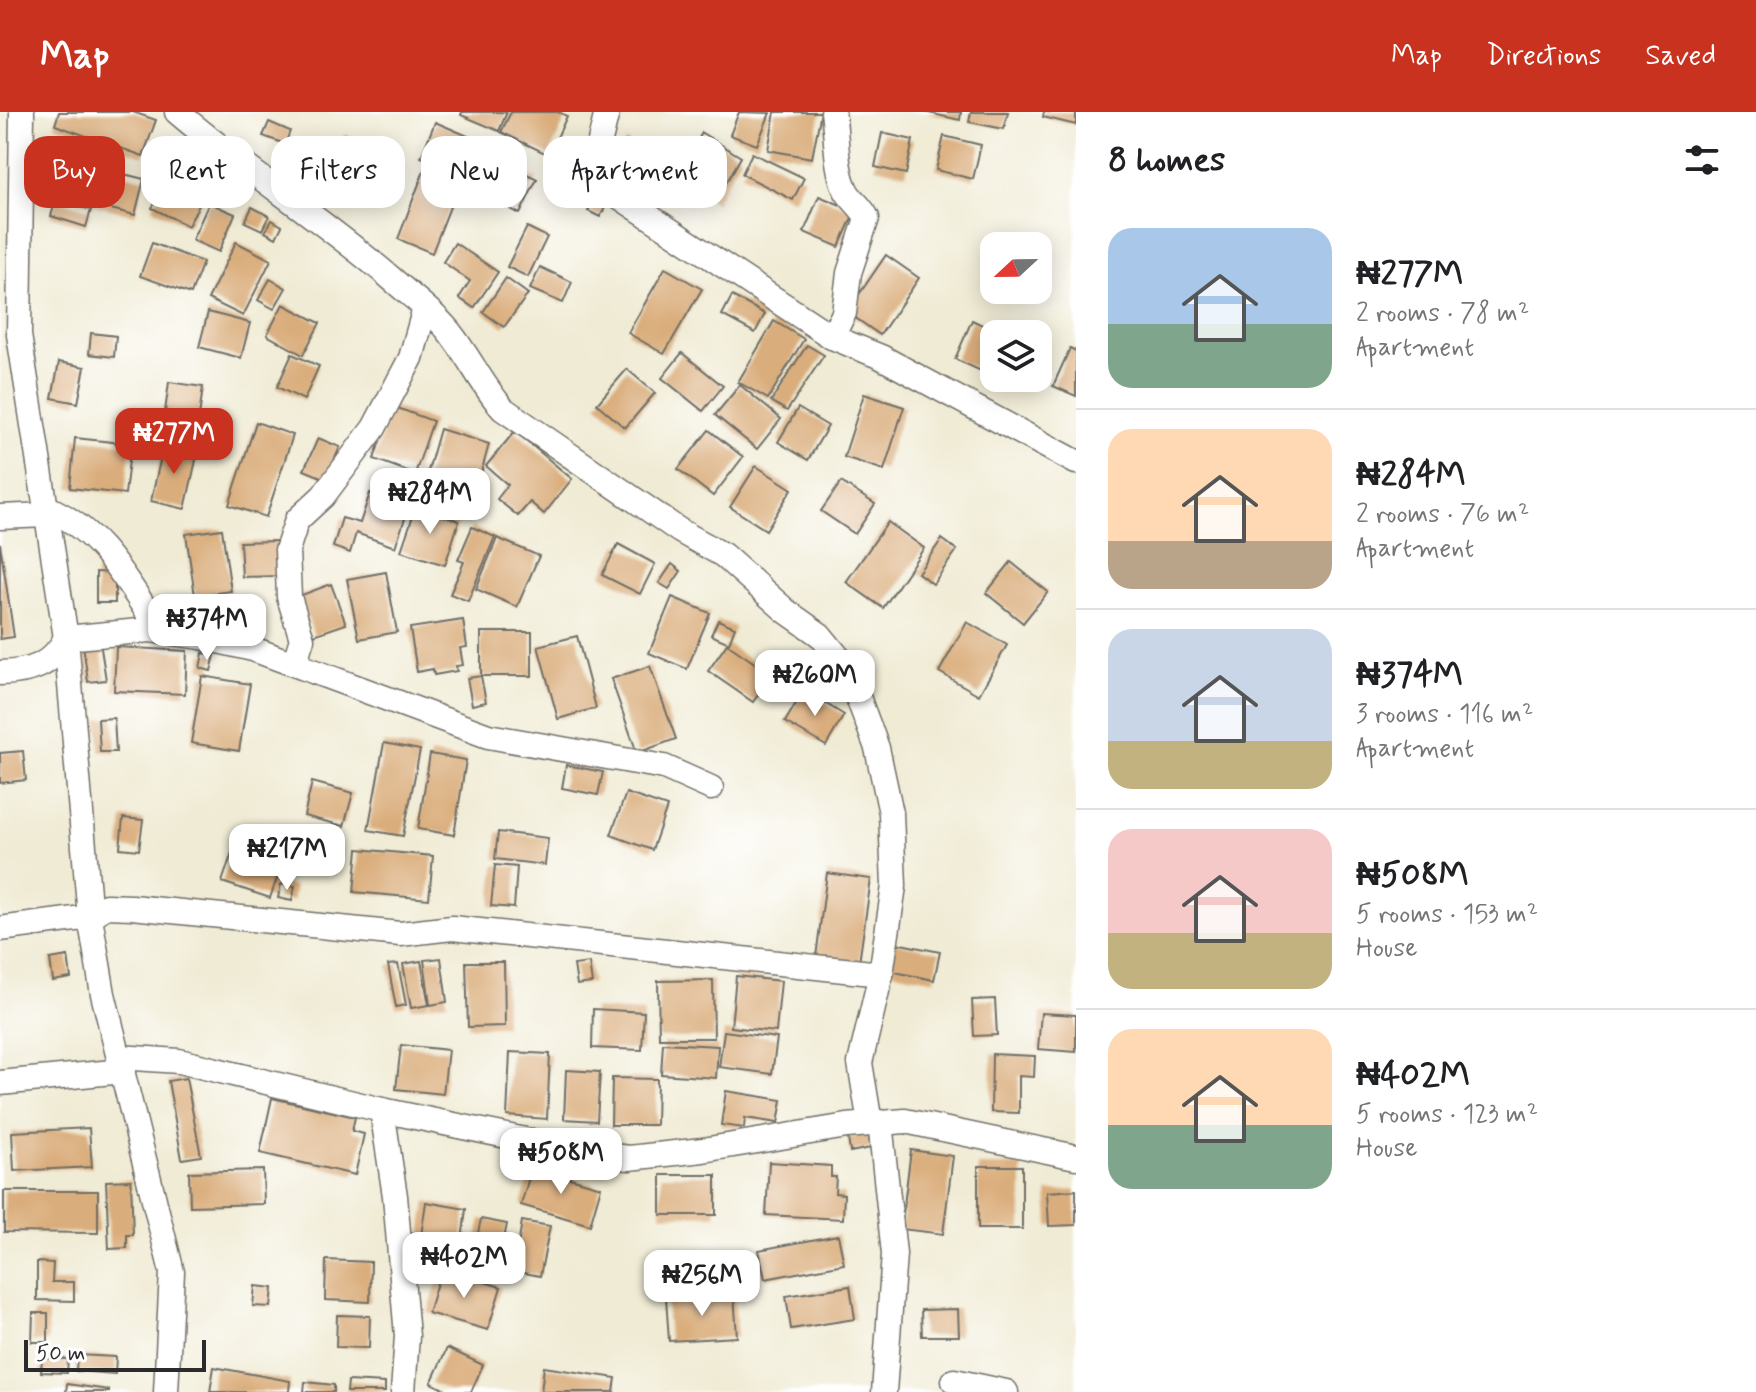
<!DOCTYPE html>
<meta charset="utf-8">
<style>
:root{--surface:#fff;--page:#f6f6f6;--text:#202124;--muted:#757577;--line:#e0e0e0;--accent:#c8321e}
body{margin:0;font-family:Mynerve,sans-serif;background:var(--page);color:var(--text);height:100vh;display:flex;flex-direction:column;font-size:30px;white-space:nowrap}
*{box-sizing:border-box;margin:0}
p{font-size:26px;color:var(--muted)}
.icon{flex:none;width:44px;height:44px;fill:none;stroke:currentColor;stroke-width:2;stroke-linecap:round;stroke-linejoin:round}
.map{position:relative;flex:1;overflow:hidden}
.side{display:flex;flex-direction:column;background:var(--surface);width:680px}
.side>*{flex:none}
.hud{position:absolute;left:24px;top:24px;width:760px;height:72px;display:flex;gap:16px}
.needle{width:52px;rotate:248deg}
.tools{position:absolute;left:980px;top:120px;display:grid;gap:16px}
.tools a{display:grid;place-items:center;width:72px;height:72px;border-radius:16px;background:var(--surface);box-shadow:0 4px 20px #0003;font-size:40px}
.scale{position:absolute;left:24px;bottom:20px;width:182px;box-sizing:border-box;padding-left:8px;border:4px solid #2b2b2b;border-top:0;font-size:22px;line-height:28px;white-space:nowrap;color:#2b2b2b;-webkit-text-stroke:6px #fff;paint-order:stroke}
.price{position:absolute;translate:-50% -68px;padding:0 18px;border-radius:16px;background:#fff;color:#222;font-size:26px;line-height:52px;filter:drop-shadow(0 2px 4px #0008)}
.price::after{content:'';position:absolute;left:50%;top:48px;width:24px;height:18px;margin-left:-12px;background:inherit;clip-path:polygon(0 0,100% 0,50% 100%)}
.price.current{background:var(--accent);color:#fff}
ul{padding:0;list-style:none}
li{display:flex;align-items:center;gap:24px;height:200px;padding:0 32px}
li+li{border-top:2px solid var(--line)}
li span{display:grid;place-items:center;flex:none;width:224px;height:160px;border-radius:24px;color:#555}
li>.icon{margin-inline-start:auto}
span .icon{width:96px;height:96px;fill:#fffc;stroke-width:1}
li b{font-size:34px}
h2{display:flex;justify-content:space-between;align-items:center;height:96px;padding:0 32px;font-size:34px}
.pill{padding:0 28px;border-radius:24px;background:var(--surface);box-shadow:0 4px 20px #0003;font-size:28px;line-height:72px}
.pill.current{background:var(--accent);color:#fff}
header{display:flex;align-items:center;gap:48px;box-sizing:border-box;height:112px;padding:0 40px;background:var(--accent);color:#fff}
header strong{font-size:38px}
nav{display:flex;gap:44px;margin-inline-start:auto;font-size:28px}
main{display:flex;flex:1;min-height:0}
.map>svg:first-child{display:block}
.building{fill:#daad7b}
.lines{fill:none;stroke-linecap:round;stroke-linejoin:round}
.minor-casing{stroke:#706e66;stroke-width:27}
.minor{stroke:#fff;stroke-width:24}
</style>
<header>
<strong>Map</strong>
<nav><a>Map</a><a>Directions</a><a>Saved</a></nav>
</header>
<main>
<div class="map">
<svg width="1076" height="1280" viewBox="0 0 1076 1280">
<rect width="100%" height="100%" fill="#fff"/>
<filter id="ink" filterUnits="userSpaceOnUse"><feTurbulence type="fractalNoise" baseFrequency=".0125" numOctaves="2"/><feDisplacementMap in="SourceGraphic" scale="16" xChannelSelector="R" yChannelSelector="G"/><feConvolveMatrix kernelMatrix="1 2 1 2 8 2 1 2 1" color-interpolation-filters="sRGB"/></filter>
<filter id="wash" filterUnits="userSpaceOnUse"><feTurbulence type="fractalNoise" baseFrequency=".006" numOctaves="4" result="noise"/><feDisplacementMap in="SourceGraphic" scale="32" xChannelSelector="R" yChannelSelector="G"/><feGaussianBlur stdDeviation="1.8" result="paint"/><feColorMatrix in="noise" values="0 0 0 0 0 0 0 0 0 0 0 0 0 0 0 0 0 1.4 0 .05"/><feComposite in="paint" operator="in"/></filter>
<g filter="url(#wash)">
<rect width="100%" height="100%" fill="#f0ebd4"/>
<g id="blocks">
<g class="building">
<polygon points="59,0 133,0 156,8 143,44 55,13"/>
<polygon points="462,0 507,0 499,19 461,3"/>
<polygon points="511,0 558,0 567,4 549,43 501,20"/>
<polygon points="739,0 770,1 757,33 730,23"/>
<polygon points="775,0 821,0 812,46 768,38"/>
<polygon points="924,0 961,0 960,8"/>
<polygon points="971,0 1008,0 1004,17 969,10"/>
<polygon points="1044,0 1076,0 1076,13 1043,5"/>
<polygon points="269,10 290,19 285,32 263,24"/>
<polygon points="435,10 482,30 468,65 421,45"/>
<polygon points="702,21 741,45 715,91 675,67"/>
<polygon points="882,21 913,28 906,62 875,55"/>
<polygon points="345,22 382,43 365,75 327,53"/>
<polygon points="944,24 981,33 973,67 936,58"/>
<polygon points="626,29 667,55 646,86 606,60"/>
<polygon points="752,41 804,66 793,88 742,62"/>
<polygon points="63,47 144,67 135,103 54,83"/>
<polygon points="499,48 537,67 520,102 482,83"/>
<polygon points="174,55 209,74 188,114 152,96"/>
<polygon points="425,56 460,69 432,141 398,127"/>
<polygon points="596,84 608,90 600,105 588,99"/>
<polygon points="819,84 855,99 839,135 804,120"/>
<polygon points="56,87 91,98 86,115 51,104"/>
<polygon points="209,91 235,102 219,140 192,128"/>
<polygon points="252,95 269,104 262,118 245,110"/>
<polygon points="272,108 282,114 276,126 265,120"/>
<polygon points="527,115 547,125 528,165 507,155"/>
<polygon points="236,130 271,148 243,204 208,187"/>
<polygon points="152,131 203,150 191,182 140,164"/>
<polygon points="455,131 498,160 474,196 459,186 470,169 443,150"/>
<polygon points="886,143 919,166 880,223 847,200"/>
<polygon points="540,155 572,170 563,191 530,177"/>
<polygon points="665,156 702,177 664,242 628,221"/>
<polygon points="506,166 528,182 504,215 483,200"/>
<polygon points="270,167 286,176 274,197 258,188"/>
<polygon points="732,184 765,202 755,221 722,203"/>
<polygon points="283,192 320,211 303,243 267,223"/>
<polygon points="208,200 250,211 241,246 199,235"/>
<polygon points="972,208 1001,222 994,222 994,265 955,247"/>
<polygon points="774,209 804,227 768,287 738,270"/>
<polygon points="91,221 116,224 114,245 89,242"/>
<polygon points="807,233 824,243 787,299 771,289"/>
<polygon points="1070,236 1076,239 1076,284 1053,274"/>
<polygon points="682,241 723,274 703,299 662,266"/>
<polygon points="292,242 319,254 304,288 277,275"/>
<polygon points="59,250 85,255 78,291 52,286"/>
<polygon points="627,257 655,281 625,316 597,292"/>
<polygon points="169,270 203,275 198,312 164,307"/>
<polygon points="740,273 781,307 757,337 715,303"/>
<polygon points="864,282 904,295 884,358 844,345"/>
<polygon points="392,294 433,309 415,362 374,347"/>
<polygon points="798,296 828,314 808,348 778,330"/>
<polygon points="256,310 293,323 266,405 229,393"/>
<polygon points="440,317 489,332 476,380 426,366"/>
<polygon points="709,318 743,345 713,384 678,357"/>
<polygon points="515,319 572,367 544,402 530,390 518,404 497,387 508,373 486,354"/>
<polygon points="75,326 131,332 125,382 70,376"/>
<polygon points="318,326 340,335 326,367 304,358"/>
<polygon points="164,331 198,339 185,397 151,389"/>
<polygon points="756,354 792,377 766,418 730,395"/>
<polygon points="841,370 875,392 855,422 821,399"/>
<polygon points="370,381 409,395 395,435 356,421 350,441 333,435 342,406 360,411"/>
<polygon points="416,395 459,409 445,453 401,439"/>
<polygon points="888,410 924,436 883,496 846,470"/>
<polygon points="472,415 495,425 468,489 450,482 464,450 458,448"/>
<polygon points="222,417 231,479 195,484 186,422"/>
<polygon points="497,426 539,444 517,495 476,477"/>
<polygon points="942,427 957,438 933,472 918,461"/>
<polygon points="277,429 278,464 242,465 240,430"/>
<polygon points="0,431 14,525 0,527"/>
<polygon points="618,432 655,452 640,482 602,463"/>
<polygon points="1011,450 1048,480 1023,511 986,481"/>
<polygon points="672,452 681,459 669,477 659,471"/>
<polygon points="96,460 115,461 115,491 96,491"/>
<polygon points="386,460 397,520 359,527 347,467"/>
<polygon points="331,472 346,512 314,523 299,484"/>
<polygon points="672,485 710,501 687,557 649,541"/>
<polygon points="463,508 467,535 460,536 463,553 456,554 457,559 434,563 433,557 417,560 410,516"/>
<polygon points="718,508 735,515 729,531 711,523"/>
<polygon points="967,510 1007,533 979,583 939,560"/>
<rect x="481" y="520" width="51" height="44"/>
<polygon points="577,524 596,596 558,607 538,534"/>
<polygon points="100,530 106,568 88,570 83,532"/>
<polygon points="727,532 772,563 753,590 708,559"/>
<polygon points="116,535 187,539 185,582 114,579"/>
<polygon points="203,541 215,543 211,559 200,556"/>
<polygon points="650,554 676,627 637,641 611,567"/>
<polygon points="202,564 250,572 239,639 191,631"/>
<polygon points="481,564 486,590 472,593 467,566"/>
<polygon points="804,578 844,603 826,634 785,610"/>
<polygon points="114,606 116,640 100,640 98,607"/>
<polygon points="384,631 420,638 403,724 368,718"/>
<polygon points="23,639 26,668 0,671 0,641"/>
<polygon points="430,642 466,648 454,723 418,717"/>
<polygon points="566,653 603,660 598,683 562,676"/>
<polygon points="312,670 353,681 344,714 304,704"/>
<polygon points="626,681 667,695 652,738 611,723"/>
<polygon points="123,706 143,708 139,738 120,736"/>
<polygon points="498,720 548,726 545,753 495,747"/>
<polygon points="234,735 282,752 270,786 222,770"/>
<polygon points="358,737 433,744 429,787 354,780"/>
<polygon points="495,753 517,755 514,796 491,794"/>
<polygon points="827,761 871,767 859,851 816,845"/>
<polygon points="281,772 295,774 292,789 278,786"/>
<polygon points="891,830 940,840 934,868 885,858"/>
<polygon points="68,844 71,866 53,869 50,847"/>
<polygon points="441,846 447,890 430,893 424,848"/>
<polygon points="421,849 429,893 411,896 403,852"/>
<polygon points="466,850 504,850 505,914 468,915"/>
<polygon points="589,851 592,871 577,873 574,853"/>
<polygon points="398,852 406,893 396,895 388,853"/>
<polygon points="736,864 781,869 776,920 731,915"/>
<polygon points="713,868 714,926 659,926 658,869"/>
<polygon points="995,887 997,923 974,924 972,888"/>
<polygon points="593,897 644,900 642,938 592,936"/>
<polygon points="1041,901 1076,903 1076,940 1038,937"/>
<polygon points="724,919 777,926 772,962 719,955"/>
<polygon points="663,931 718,934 716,966 661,962"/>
<polygon points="401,933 448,938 443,982 396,977"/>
<polygon points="510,940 550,942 547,1007 507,1004"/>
<polygon points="992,942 1035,944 1034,965 1019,964 1019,1001 991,1000"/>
<polygon points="566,958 600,960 597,1009 564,1007"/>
<polygon points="186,966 201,1044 182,1047 168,969"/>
<polygon points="612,966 657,967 656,1013 611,1013"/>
<polygon points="726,979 782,988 778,1011 745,1006 744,1016 721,1013"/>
<polygon points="272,986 355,1005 352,1019 364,1022 355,1063 260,1041"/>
<polygon points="89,1016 92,1055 14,1059 12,1020"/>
<polygon points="868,1022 871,1036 850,1040 848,1026"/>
<polygon points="911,1038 953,1044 943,1122 901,1117"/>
<polygon points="769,1050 831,1054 831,1065 836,1065 835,1081 844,1082 843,1107 766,1103"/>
<rect x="978" y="1054" width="44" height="63"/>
<polygon points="532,1055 601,1075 590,1113 521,1093"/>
<polygon points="263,1058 264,1092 190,1094 189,1060"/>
<rect x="661" y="1063" width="55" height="40"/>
<polygon points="131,1068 133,1123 127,1123 127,1136 109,1137 106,1069"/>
<polygon points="1076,1078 1076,1113 1049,1114 1047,1080"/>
<polygon points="4,1079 98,1079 98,1121 4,1120"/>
<polygon points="426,1090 466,1097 460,1144 419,1137"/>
<polygon points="481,1107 507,1112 499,1151 473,1145"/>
<polygon points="522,1109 550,1114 540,1164 514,1159"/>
<polygon points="838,1123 844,1152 765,1167 759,1138"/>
<polygon points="326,1148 371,1150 370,1190 325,1188"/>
<polygon points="37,1150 53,1151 52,1170 74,1170 74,1189 37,1188"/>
<polygon points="441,1157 501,1175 488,1218 428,1201"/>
<polygon points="255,1174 273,1176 271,1195 253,1194"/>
<polygon points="850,1174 855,1207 791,1217 786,1184"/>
<polygon points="734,1182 737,1225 669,1229 666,1186"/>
<polygon points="958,1197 959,1224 922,1224 921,1198"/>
<polygon points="33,1201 48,1201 48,1230 32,1230"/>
<polygon points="337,1203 370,1204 369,1236 336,1235"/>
<polygon points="447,1236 483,1253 471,1280 450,1280 431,1271"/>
<polygon points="77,1243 116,1245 115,1262 76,1259"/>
<polygon points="42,1246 68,1247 67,1261 41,1260"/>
<polygon points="214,1255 290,1269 289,1280 210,1280"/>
<polygon points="544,1255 616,1266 614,1280 541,1280"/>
<polygon points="348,1269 385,1271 385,1280 347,1280"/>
<polygon points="305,1270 334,1273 334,1280 304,1280"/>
<polygon points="67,1272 109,1278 109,1280 66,1280"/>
</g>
</g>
</g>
<g filter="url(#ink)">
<use href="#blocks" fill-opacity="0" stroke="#706e66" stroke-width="2"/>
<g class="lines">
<defs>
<g id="minor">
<polyline points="22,0 19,223 66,526 90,805 103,882 172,1160 166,1280"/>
<path d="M177,0C247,60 324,108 393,168C411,184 432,199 447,217C468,242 481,272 503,297L680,419L723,443L786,499L820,523L847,556L877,636L891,701L894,774L881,862L860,951L870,1011"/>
<polyline points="607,0 591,66 832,225 881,245 1076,350"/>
<path d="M832,225L844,201L849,161L867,106C861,93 849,87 845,76C835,54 837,24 833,0"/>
<path d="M45,395C102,418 127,471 160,519"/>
<polyline points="0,405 47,403"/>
<polyline points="294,552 302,527 289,485 287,438 297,408 323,384 374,316 411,246 425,196"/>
<path d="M0,561C31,560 51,554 66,526L150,518L201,525L253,537L488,624L664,655L711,676"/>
<polyline points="0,817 90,805 106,794 132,795 400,822 452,816 881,862"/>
<polyline points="119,945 179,949 382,998 588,1041 629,1046 703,1038 847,1014 905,1009 1076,1045"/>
<polyline points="0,971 123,959"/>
<polyline points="382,998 395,1084 407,1224 403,1280"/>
<polyline points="880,1010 894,1142 884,1280"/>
<polyline points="954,1269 1006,1280"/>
</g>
</defs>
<use href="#minor" class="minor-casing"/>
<use href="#minor" class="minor"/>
</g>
</g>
</svg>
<div class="tools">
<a><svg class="needle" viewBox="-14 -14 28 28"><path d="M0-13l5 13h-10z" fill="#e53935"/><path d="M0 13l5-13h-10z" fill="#757577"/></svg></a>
<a><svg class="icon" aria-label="layers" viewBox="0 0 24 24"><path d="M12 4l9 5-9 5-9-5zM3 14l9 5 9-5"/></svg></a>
</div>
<div class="scale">50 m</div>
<b class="price current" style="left:174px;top:364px">₦277M</b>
<b class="price" style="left:430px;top:424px">₦284M</b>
<b class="price" style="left:207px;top:550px">₦374M</b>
<b class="price" style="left:815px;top:606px">₦260M</b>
<b class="price" style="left:287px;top:780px">₦217M</b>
<b class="price" style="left:561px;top:1084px">₦508M</b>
<b class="price" style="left:464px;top:1188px">₦402M</b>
<b class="price" style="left:702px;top:1206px">₦256M</b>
<div class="hud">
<a class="pill current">Buy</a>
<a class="pill">Rent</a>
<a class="pill">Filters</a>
<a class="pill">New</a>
<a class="pill">Apartment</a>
</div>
</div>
<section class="side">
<h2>8 homes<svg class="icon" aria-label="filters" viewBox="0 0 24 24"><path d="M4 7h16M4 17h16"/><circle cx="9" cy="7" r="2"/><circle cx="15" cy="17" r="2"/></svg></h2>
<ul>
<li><span style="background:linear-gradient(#a9c7e8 60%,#7fa58c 0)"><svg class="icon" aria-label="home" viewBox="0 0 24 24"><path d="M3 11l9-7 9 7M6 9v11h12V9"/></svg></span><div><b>₦277M</b><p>2 rooms · 78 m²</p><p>Apartment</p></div></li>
<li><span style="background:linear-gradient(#ffd9b3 70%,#b9a48a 0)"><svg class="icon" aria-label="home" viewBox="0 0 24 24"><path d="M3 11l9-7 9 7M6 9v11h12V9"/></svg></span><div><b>₦284M</b><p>2 rooms · 76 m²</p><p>Apartment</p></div></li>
<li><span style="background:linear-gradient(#c9d6e8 70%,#c2b280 0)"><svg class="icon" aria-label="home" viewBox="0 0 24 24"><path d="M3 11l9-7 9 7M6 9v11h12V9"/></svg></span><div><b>₦374M</b><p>3 rooms · 116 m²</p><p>Apartment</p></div></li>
<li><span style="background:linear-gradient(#f6c9c9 65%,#c2b280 0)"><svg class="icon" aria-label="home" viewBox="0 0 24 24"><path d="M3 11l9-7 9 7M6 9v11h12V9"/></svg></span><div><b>₦508M</b><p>5 rooms · 153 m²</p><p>House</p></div></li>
<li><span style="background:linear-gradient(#ffd9b3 60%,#7fa58c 0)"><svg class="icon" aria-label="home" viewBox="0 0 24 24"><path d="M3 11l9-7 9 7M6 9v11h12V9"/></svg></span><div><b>₦402M</b><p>5 rooms · 123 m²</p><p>House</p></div></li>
</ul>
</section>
</main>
